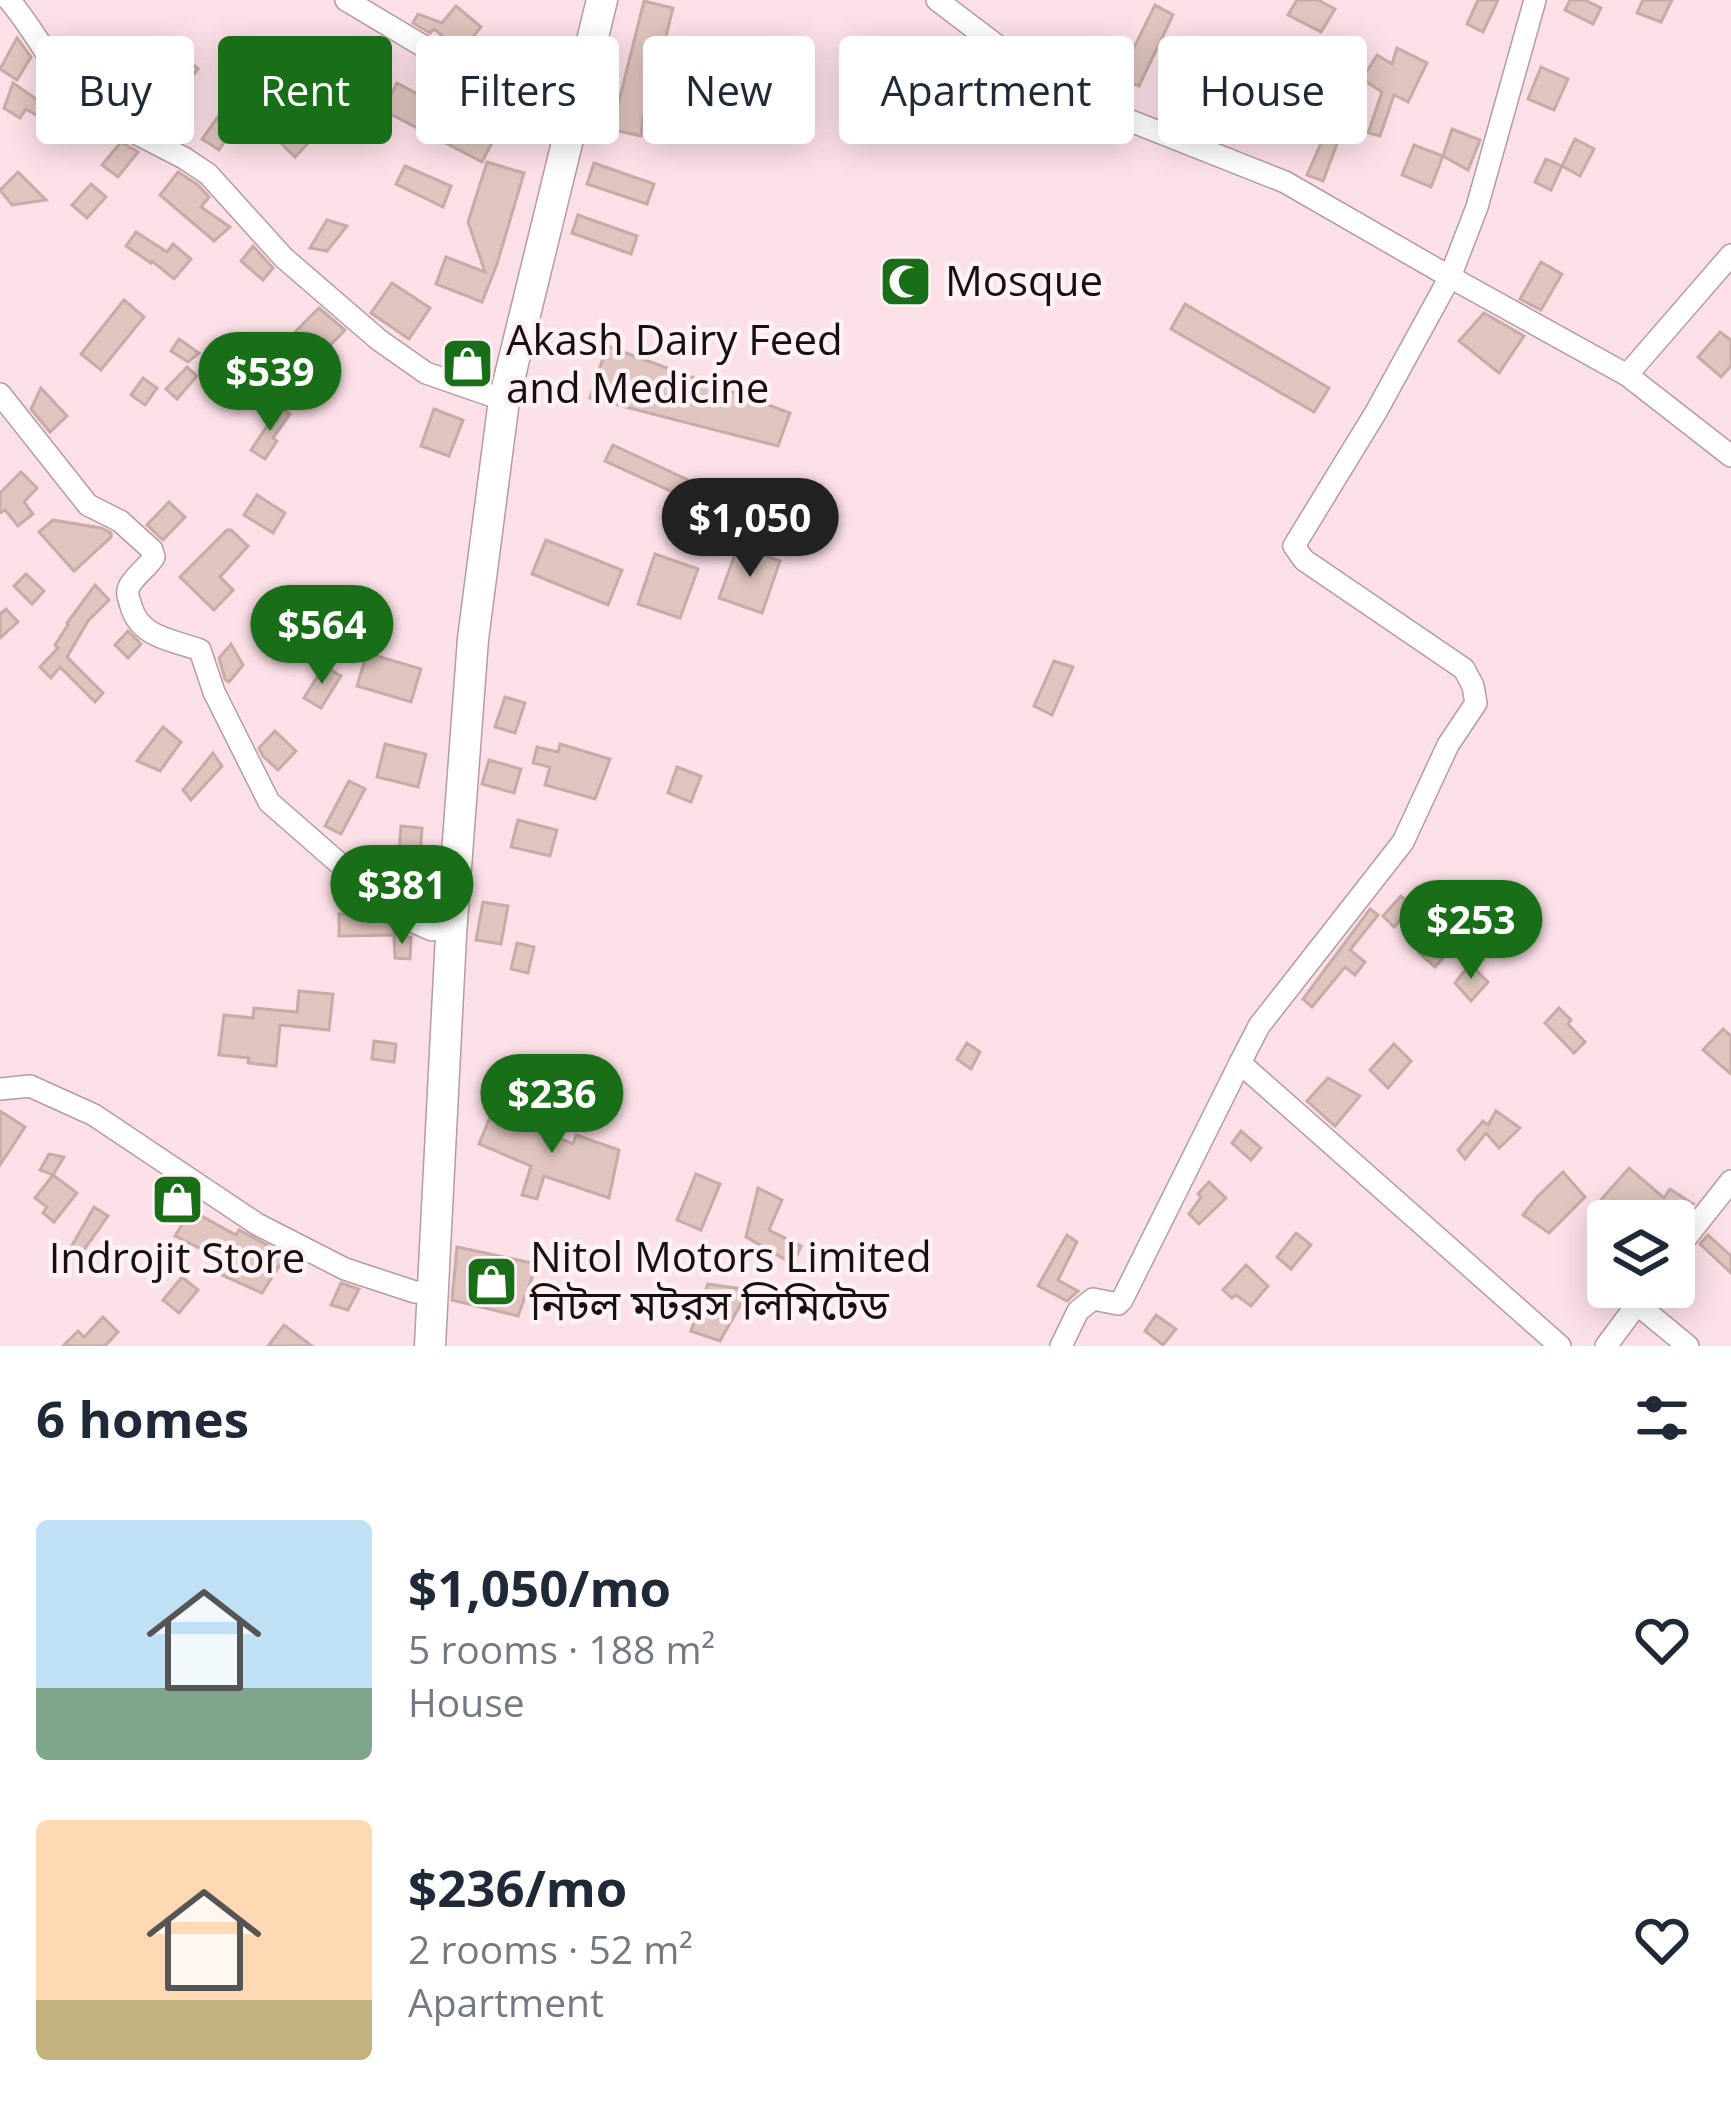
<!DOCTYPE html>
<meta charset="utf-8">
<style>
:root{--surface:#fff;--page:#f6f6f7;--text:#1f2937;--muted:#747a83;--accent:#196f18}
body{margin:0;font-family:"Open Sans","Noto Sans Bengali",sans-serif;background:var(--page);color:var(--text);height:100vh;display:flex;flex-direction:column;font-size:45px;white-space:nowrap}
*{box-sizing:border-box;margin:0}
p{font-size:39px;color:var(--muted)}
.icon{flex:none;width:66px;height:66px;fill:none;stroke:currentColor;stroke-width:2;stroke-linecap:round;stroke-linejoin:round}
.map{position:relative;height:1346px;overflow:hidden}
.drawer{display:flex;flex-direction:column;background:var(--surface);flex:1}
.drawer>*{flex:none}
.hud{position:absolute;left:36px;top:36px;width:1659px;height:108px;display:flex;gap:24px}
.buttons{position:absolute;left:1587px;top:1200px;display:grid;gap:24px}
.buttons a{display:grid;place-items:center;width:108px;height:108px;border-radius:12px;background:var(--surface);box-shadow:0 6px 30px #0003;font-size:60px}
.price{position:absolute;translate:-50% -102px;padding:0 27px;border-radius:42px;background:var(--accent);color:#fff;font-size:39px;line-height:78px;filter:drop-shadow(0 3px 6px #0008)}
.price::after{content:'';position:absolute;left:50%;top:72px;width:36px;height:27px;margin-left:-18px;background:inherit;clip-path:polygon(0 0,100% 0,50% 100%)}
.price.current{background:#222;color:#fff}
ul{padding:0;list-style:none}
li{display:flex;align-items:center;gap:36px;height:300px;padding:0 36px}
li span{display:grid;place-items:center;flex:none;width:336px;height:240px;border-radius:12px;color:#555}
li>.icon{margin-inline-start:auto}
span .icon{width:144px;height:144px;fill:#fffc;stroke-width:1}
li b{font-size:51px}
h2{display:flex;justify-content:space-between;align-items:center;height:144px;padding:0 36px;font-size:51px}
.tag{padding:0 42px;border-radius:12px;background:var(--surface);box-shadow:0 6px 30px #0003;font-size:42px;line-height:108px}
.tag.current{background:var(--accent);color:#fff}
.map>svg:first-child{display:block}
.building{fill:#dfc4bf;stroke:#c6aba6;stroke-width:3}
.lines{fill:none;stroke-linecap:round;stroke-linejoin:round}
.minor-casing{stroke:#b59ba1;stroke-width:24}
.highway-casing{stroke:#b59ba1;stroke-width:33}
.minor{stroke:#fff;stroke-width:21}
.highway{stroke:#fff;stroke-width:30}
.labels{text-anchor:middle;stroke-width:9;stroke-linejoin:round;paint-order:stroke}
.poi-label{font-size:42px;fill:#180f11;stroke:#fef2f5;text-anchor:start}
</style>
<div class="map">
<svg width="1731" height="1346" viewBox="0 0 1731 1346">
<rect width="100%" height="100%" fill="#fce0e7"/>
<g class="building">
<polygon points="1297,0 1318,0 1335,9 1321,32 1288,15"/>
<polygon points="1478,0 1498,0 1483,32 1467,24"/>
<polygon points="1570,0 1585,0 1601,8 1593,24 1565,10"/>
<polygon points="1643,0 1672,0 1661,22 1637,13"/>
<polygon points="644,1 673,8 646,117 643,117 641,136 596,126 598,109 616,113"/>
<polygon points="1155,5 1173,15 1139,86 1119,78"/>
<polygon points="456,6 481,27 461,51 434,29 430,33 413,23 418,14 442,23"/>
<polygon points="17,38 31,57 17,80 0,69"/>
<polygon points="334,43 370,77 363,87 327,54"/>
<polygon points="1292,44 1311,56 1303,65 1330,72 1332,68 1360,83 1323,181 1307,175 1325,134 1300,130 1319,94 1296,81 1292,87 1275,77"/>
<polygon points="1397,48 1427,63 1408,102 1394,95 1380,136 1368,133 1382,92 1362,79 1377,55 1392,64"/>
<polygon points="181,54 198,69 186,84 168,69"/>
<polygon points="502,54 546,55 528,91 494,71"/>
<polygon points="127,60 144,76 131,91 113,74"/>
<polygon points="1201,60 1236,79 1243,63 1257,68 1227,134 1214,127 1224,104 1186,87"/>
<polygon points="1541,67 1568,79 1554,110 1528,99"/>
<polygon points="251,71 275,90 248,124 240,118 219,150 202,139"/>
<polygon points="437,72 517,120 507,139 497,133 482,162 383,110 397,83 423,97"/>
<polygon points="13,83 42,103 49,93 62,102 67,108 54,126 26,109 20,118 4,108"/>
<polygon points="304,113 321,129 295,157 279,141"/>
<polygon points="1452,129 1480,140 1468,170 1443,156"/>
<polygon points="1575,139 1594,149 1580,176 1562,166"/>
<polygon points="121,142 138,152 118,177 102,165"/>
<polygon points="1414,145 1443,156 1431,187 1402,175"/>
<polygon points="1546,159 1562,166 1551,190 1535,182"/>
<polygon points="487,162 524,173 497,264 482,302 436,284 446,257 485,272 468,222"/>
<polygon points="594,163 654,184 647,204 587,184"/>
<polygon points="405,166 451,186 443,207 396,184"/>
<polygon points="18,172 46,200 12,205 0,190"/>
<polygon points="178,172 198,185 209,197 201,207 230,227 214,241 160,195"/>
<polygon points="91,184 106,197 87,218 72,205"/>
<polygon points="578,215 637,236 631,254 572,233"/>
<polygon points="327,220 347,226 327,251 310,248"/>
<polygon points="136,232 167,252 173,244 191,259 174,279 152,261 151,263 126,246"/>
<polygon points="253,246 273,268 263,280 241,261"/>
<polygon points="1541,262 1562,274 1541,310 1520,299"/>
<polygon points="902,263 923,276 907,299 889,285"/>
<polygon points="392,283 430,308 409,339 371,313"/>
<polygon points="124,300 144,317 101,370 81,354"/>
<polygon points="1185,304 1329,388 1314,412 1171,329"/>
<polygon points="319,308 345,330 311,365 321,375 290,407 264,383 284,363 291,369 311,348 295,332"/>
<polygon points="1484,313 1524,336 1499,373 1459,341"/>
<polygon points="1720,332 1731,340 1731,366 1721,377 1698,357"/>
<polygon points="179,339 199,353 188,362 171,351"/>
<polygon points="607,346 790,413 778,446 590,398"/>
<polygon points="458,350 480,357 477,375 455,367"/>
<polygon points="187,367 197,376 177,399 166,389"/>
<polygon points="143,378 157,388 145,405 131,395"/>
<polygon points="41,388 67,416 50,432 31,409"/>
<polygon points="280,407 290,414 273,438 277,441 265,459 251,450"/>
<polygon points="434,409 463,420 449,456 421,446"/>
<polygon points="613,445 757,512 749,527 605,461"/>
<polygon points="21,472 37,488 24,502 33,514 18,526 5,510 0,513 0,493"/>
<polygon points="257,495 285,513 273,533 244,515"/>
<polygon points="169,502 185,517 163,540 147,525"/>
<polygon points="53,520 101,528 111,533 111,537 74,571 39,532"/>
<polygon points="227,530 231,530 248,546 220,577 233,590 214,610 180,577"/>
<polygon points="546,540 622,570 608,605 532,574"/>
<polygon points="738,546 780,561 762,613 719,598"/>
<polygon points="655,554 698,569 680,618 638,604"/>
<polygon points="26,574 44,591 32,604 14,586"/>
<polygon points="95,585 109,600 88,621 67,657 103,693 95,702 60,667 51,678 40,667 58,648 55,645 68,625 67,623"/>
<polygon points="6,609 18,622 0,638 0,614"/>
<polygon points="128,631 141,644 128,658 115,645"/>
<polygon points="231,644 243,665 229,682 225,679 219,658"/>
<polygon points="367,653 421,669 411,702 357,686"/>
<polygon points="1054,661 1073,667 1052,715 1034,706"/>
<polygon points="324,666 341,676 321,708 304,698"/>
<polygon points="505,697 525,703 515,733 495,727"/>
<polygon points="163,727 181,742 160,771 137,761"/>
<polygon points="275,731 296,751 278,770 263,756 259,748"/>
<polygon points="385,744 426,754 418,787 377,777"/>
<polygon points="560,744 610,759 595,799 545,785 550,767 533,763 537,747 558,752"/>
<polygon points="213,753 222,766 191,800 183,790"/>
<polygon points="489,760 521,769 514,793 482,784"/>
<polygon points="677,767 701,776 691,802 668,793"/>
<polygon points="349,781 365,789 341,834 325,826"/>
<polygon points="518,820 557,830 550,856 511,847"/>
<polygon points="401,826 422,828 420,855 399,854"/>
<polygon points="1401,896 1413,907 1394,927 1383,916"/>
<polygon points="483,902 508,906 501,944 476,940"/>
<polygon points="1370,909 1378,915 1350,950 1365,962 1355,975 1345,967 1312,1007 1303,999"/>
<polygon points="339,914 374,914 394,928 394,935 339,936"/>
<polygon points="1439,933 1453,946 1435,967 1419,953"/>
<polygon points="394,935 411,937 410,959 395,958"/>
<polygon points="517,943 534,947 528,973 511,969"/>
<polygon points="1470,964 1488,982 1471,1001 1455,983"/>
<polygon points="299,991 333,994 329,1030 280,1025 276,1066 248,1063 249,1058 219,1055 224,1015 253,1018 254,1008 297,1012"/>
<polygon points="1559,1008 1571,1020 1568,1024 1585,1042 1574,1053 1545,1023"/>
<polygon points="1723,1029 1731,1036 1731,1074 1703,1050"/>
<polygon points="374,1041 396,1044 394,1062 372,1059"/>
<polygon points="967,1043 980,1052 971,1069 957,1059"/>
<polygon points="1394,1044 1411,1061 1388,1088 1370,1070"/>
<polygon points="1328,1078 1360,1096 1335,1126 1307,1101"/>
<polygon points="493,1110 573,1144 576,1135 619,1150 609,1198 544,1176 537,1199 522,1195 531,1166 479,1144"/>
<polygon points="0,1111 25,1127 0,1165"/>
<polygon points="1496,1111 1520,1128 1499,1148 1486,1133 1465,1159 1458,1150 1483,1121 1488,1125"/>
<polygon points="1241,1131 1261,1148 1251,1160 1232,1143"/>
<polygon points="49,1154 64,1157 53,1175 40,1170"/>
<polygon points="1629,1168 1664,1198 1670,1189 1693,1204 1674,1221 1621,1221 1599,1202"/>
<polygon points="1563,1172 1585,1197 1549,1233 1523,1215 1537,1197"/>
<polygon points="696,1174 720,1184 701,1230 677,1220"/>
<polygon points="53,1175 77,1193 54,1222 43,1213 47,1207 35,1198"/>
<polygon points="1209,1182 1226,1198 1199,1224 1189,1214 1201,1197 1198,1194"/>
<polygon points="171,1184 193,1199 187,1208 236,1235 239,1230 286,1255 262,1293 211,1270 219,1258 175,1236 185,1220 160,1200"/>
<polygon points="758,1188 782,1200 769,1230 801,1246 793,1264 746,1237"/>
<polygon points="94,1207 108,1216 81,1254 71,1247"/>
<polygon points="1296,1233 1311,1245 1291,1269 1277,1257"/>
<polygon points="1067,1235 1077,1242 1058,1280 1078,1291 1067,1301 1038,1286"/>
<polygon points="1708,1235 1731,1256 1731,1273 1700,1244"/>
<polygon points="457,1247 537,1264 518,1316 452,1300"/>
<polygon points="1246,1265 1268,1286 1251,1306 1236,1295 1232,1298 1223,1290"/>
<polygon points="182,1277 198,1290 179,1313 163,1300"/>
<polygon points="341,1283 359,1289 348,1310 331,1305"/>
<polygon points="708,1284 749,1290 720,1341 691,1331"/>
<polygon points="1156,1315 1176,1329 1163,1345 1145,1331"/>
<polygon points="103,1317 118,1332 105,1346 63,1346 78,1331 84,1337"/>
<polygon points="284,1325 312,1346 268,1346"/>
</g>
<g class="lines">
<defs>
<g id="minor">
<path d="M9,0C38,34 57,76 87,108L184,158L208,174L284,258L379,340L426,373L504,400"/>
<polyline points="346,0 552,123"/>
<polyline points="937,0 1041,79 1103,110 1285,182 1450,277 1376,412 1294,546 1304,560 1464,669 1473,686 1476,703 1448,745 1403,842 1259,1026 1240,1063 1560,1346"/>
<polyline points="1535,0 1477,207 1450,277 1627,375 1731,456"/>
<polyline points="1627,375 1731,255"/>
<path d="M0,394L88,505L120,521L152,550L154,557C148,567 134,576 129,587C126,593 129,599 131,606C140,638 173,640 200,650L214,692L269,802L381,900L407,919L432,930"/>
<polyline points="0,1089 30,1086 94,1115 257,1224 345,1269 415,1292 433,1292"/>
<polyline points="1674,1253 1731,1181"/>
<polyline points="1638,1305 1688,1346"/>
<polyline points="1061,1346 1078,1311 1093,1299 1118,1304 1122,1300 1240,1063"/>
<polyline points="1606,1346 1650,1287"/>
</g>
<polyline id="highway" points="430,1346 451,935 473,639 504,400 602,0"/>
</defs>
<use href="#minor" class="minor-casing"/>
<use href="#highway" class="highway-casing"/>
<use href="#minor" class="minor"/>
<use href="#highway" class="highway"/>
</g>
<defs>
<symbol id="mosque-square" viewBox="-11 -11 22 22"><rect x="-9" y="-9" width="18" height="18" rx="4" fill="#196f18" stroke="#fef2f5"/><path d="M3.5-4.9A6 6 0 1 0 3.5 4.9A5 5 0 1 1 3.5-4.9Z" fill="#fff"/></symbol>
<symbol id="shop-square" viewBox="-11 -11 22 22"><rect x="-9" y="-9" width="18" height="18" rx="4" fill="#196f18" stroke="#fef2f5"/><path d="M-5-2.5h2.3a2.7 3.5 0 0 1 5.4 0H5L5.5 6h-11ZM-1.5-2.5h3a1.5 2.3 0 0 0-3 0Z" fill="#fff"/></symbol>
</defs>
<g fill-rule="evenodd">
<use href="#mosque-square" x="876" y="252" width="59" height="59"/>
<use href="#shop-square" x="438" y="334" width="59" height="59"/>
<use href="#shop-square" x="148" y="1170" width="59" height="59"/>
<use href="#shop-square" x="462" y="1252" width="59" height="59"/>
</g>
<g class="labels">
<g class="poi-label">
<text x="945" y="296">Mosque</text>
<text x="506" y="355">Akash Dairy Feed<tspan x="506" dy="48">and Medicine</tspan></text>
<text x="530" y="1272">Nitol Motors Limited<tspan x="530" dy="48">নিটল মটরস লিমিটেড</tspan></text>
<text x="177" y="1273" text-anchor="middle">Indrojit Store</text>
</g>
</g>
</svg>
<div class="buttons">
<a><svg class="icon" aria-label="layers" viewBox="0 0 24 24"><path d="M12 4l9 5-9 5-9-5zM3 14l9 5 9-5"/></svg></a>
</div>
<b class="price" style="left:270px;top:434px">$539</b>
<b class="price current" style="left:750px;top:580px">$1,050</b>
<b class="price" style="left:322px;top:687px">$564</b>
<b class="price" style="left:402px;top:947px">$381</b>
<b class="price" style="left:1471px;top:982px">$253</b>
<b class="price" style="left:552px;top:1156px">$236</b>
<div class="hud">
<a class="tag">Buy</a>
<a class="tag current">Rent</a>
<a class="tag">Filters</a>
<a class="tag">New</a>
<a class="tag">Apartment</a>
<a class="tag">House</a>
</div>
</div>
<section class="drawer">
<h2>6 homes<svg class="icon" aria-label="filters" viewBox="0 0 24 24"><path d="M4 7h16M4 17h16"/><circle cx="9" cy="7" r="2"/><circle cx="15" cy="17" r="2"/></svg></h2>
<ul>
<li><span style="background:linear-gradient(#bfe0f5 70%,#7fa58c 0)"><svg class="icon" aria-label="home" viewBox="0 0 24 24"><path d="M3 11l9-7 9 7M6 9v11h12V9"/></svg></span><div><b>$1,050/mo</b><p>5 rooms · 188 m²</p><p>House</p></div><svg class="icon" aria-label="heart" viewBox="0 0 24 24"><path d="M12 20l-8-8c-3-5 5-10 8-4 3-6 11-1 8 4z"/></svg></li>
<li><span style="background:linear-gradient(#ffd9b3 75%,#c2b280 0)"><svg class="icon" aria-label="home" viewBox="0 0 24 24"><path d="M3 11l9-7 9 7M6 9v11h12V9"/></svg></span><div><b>$236/mo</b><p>2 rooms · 52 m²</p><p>Apartment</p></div><svg class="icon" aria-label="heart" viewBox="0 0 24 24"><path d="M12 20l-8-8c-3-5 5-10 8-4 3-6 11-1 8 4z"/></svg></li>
</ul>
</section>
